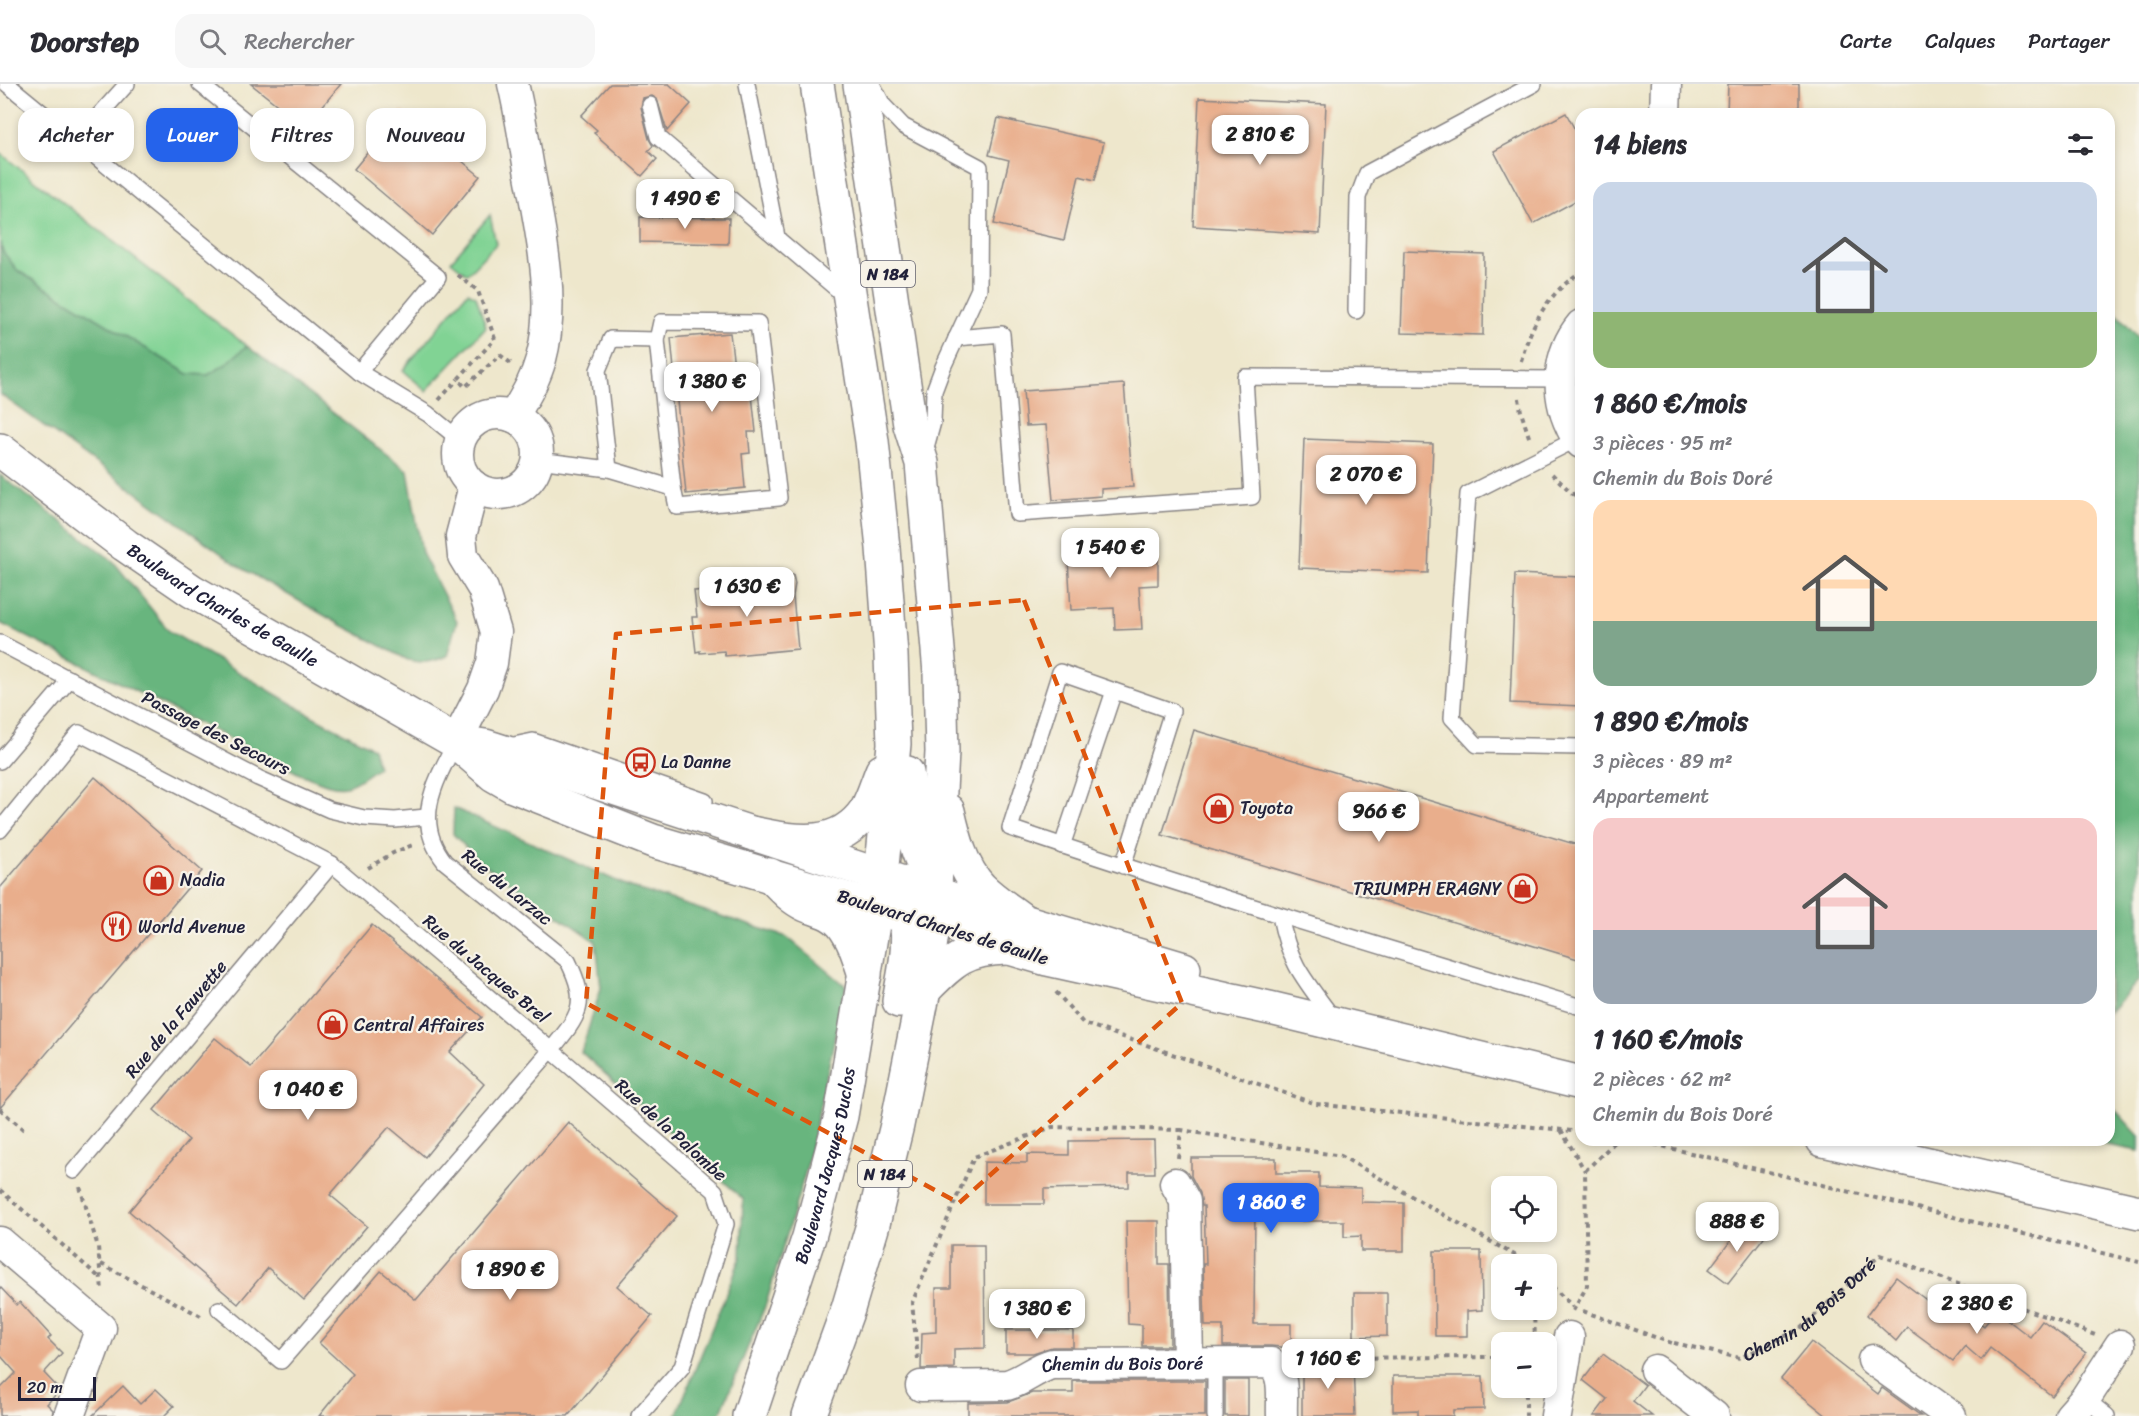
<!DOCTYPE html>
<html lang="fr">
<meta charset="utf-8">
<style>
:root{--surface:#fff;--page:#f7f7f7;--text:#2b2b33;--muted:#7c7c81;--line:#e1e1e2;--accent:#2563eb}
body{margin:0;font-family:Sriracha,sans-serif;background:var(--page);color:var(--text);height:100vh;display:flex;flex-direction:column;font-size:22px;white-space:nowrap}
*{box-sizing:border-box;margin:0}
p{font-size:20px;color:var(--muted)}
.icon{flex:none;width:33px;height:33px;fill:none;stroke:currentColor;stroke-width:2;stroke-linecap:round;stroke-linejoin:round}
.map{position:relative;flex:1;overflow:hidden}
.panel{position:absolute;left:1575px;top:24px;width:540px;height:1038px;display:flex;flex-direction:column;background:var(--surface);border-radius:18px;box-shadow:0 3px 9px #0003}
.panel>*{flex:none}
.top-card{position:absolute;left:18px;top:24px;width:570px;height:54px;display:flex;gap:12px}
.buttons{position:absolute;left:1491px;top:1092px;display:grid;gap:12px}
.buttons a{display:grid;place-items:center;width:66px;height:66px;border-radius:12px;background:var(--surface);box-shadow:0 3px 9px #0003;font-size:30px}
.scale{position:absolute;left:18px;bottom:15px;width:78px;box-sizing:border-box;padding-left:6px;border:3px solid #22223b;border-top:0;font-size:16px;line-height:21px;white-space:nowrap;color:#22223b;-webkit-text-stroke:4px #f7f3e8;paint-order:stroke}
.price{position:absolute;translate:-50% -51px;padding:0 14px;border-radius:12px;background:#fff;color:#222;font-size:20px;line-height:39px;filter:drop-shadow(0 2px 3px #0008)}
.price::after{content:'';position:absolute;left:50%;top:36px;width:18px;height:14px;margin-left:-9px;background:inherit;clip-path:polygon(0 0,100% 0,50% 100%)}
.price.current{background:var(--accent);color:#fff}
ul{padding:0;list-style:none}
li{display:grid;align-content:center;gap:12px;height:318px;padding:0 18px}
li span{display:grid;place-items:center;height:186px;border-radius:18px;color:#555}
li>.icon{margin-inline-start:auto}
span .icon{width:108px;height:108px;fill:#fffc;stroke-width:1}
li b{font-size:26px}
h2{display:flex;justify-content:space-between;align-items:center;height:72px;padding:0 18px;font-size:26px}
.tag{padding:0 21px;border-radius:18px;background:var(--surface);box-shadow:0 3px 9px #0003;font-size:21px;line-height:54px}
.tag.current{background:var(--accent);color:#fff}
header{display:flex;align-items:center;gap:36px;box-sizing:border-box;height:84px;padding:0 30px;background:var(--surface);border-bottom:2px solid var(--line)}
header strong{font-size:28px}
nav{display:flex;gap:33px;margin-inline-start:auto;font-size:21px}
.search{width:420px;height:54px;background:var(--page);display:flex;align-items:center;gap:15px;box-sizing:border-box;padding:0 21px;border-radius:18px;color:var(--muted);font-size:22px}
.map>svg:first-child{display:block}
.green{fill:#81d394;stroke:#527a68;stroke-width:1.5}
.forest{fill:#68b57e;stroke:#456c5c;stroke-width:1.5}
.building{fill:#e9ae8c}
.lines{fill:none;stroke-linecap:round;stroke-linejoin:round}
.lane-casing{stroke:#888484;stroke-width:18}
.street-casing{stroke:#888484;stroke-width:33}
.secondary-casing{stroke:#888484;stroke-width:36}
.primary-casing{stroke:#888484;stroke-width:36}
.path{stroke:#888484;stroke-width:4;stroke-dasharray:4.5 4.5;stroke-linecap:butt}
.lane{stroke:#fff;stroke-width:15}
.street{stroke:#fff;stroke-width:30}
.secondary{stroke:#fff;stroke-width:33}
.primary{stroke:#fff;stroke-width:33}
.marked{fill:none;stroke:#de560e;stroke-width:4.5;stroke-dasharray:12 8;stroke-linejoin:round}
.labels{text-anchor:middle;stroke-width:4.5;stroke-linejoin:round;paint-order:stroke}
.shield{fill:#f7f3e8;stroke:#62616f;stroke-width:1.5}
.shield-label{font-size:16px;font-weight:bold;fill:#22223b}
.street-label{font-size:18px;fill:#22223b;stroke:#f7f3e8}
.poi-label{font-size:18px;fill:#22223b;stroke:#f7f3e8;text-anchor:start}
</style>
<header>
<strong>Doorstep</strong>
<div class="search"><svg class="icon" aria-label="search" viewBox="0 0 24 24"><circle cx="10" cy="10" r="6"/><path d="M15 15l6 6"/></svg>Rechercher</div>
<nav><a>Carte</a><a>Calques</a><a>Partager</a></nav>
</header>
<div class="map">
<svg width="2139" height="1332" viewBox="0 0 2139 1332">
<rect width="100%" height="100%" fill="#f7f3e8"/>
<filter id="ink" filterUnits="userSpaceOnUse"><feTurbulence type="fractalNoise" baseFrequency=".0167" numOctaves="2"/><feDisplacementMap in="SourceGraphic" scale="12" xChannelSelector="R" yChannelSelector="G"/><feConvolveMatrix kernelMatrix="1 2 1 2 8 2 1 2 1" color-interpolation-filters="sRGB"/></filter>
<filter id="wash" filterUnits="userSpaceOnUse"><feTurbulence type="fractalNoise" baseFrequency=".008" numOctaves="4" result="noise"/><feDisplacementMap in="SourceGraphic" scale="24" xChannelSelector="R" yChannelSelector="G"/><feGaussianBlur stdDeviation="1.35" result="paint"/><feColorMatrix in="noise" values="0 0 0 0 0 0 0 0 0 0 0 0 0 0 0 0 0 1.4 0 .05"/><feComposite in="paint" operator="in"/></filter>
<g filter="url(#wash)">
<rect width="100%" height="100%" fill="#eee7cc"/>
<g class="green">
<polygon points="0,69 247,262 225,281 208,291 188,290 18,187 3,168 0,158"/>
<polygon points="490,131 496,160 467,190 451,177"/>
<polygon points="468,208 476,212 486,243 426,307 403,286"/>
</g>
<g class="forest">
<path d="M0,158L3,168L18,187L188,290L208,291L225,281L247,262L408,387L422,469L457,537L447,572C432,578 423,580 408,576L334,537L240,483L0,310Z"/>
<polygon points="2109,221 2139,254 2139,896 2109,929"/>
<path d="M0,391L113,477L169,547L314,633L373,664L378,683C341,710 342,706 300,690L0,539Z"/>
<polygon points="454,724 630,803 787,853 846,902 806,1086 766,1220 719,1332 676,1332 741,1173 743,1115 581,968 601,904 596,858 480,778 453,750"/>
<polygon points="2109,1019 2139,1052 2139,1067 2080,1056 2109,1056"/>
</g>
<g id="blocks">
<g class="building">
<polygon points="251,0 341,0 305,43"/>
<polygon points="610,0 669,0 691,20 667,47 657,15 652,12 643,14 641,23 649,55 653,62 648,67 657,75 642,92 594,49 597,46 581,32"/>
<polygon points="1728,0 1799,0 1799,30 1727,30"/>
<polygon points="1199,14 1326,20 1320,150 1193,142"/>
<polygon points="402,27 480,92 432,151 354,85"/>
<polygon points="1566,29 1581,57 1581,114 1533,140 1494,67"/>
<polygon points="998,34 1104,58 1095,96 1079,92 1064,156 994,140 1009,76 989,71"/>
<polygon points="640,133 729,134 728,160 640,158"/>
<polygon points="1404,167 1484,170 1483,251 1401,249"/>
<polygon points="730,249 734,282 742,282 744,301 751,302 756,348 748,348 750,369 742,370 745,404 686,410 671,254"/>
<polygon points="1124,300 1133,403 1101,405 1101,412 1053,416 1046,341 1026,342 1023,307"/>
<polygon points="1304,355 1433,360 1428,489 1299,484"/>
<polygon points="1135,455 1137,475 1158,475 1158,501 1139,502 1142,545 1115,546 1114,524 1071,526 1067,458"/>
<polygon points="1515,490 1581,493 1581,622 1510,619"/>
<polygon points="782,491 793,491 795,500 793,512 798,565 725,572 724,567 700,569 700,567 696,568 692,533 697,533 694,507 718,505 718,501 772,495"/>
<polygon points="1194,646 1581,762 1581,876 1162,751"/>
<polygon points="95,693 202,787 0,1024 0,804"/>
<polygon points="372,841 482,933 450,968 484,1000 425,1073 389,1043 330,1111 367,1142 304,1216 268,1184 238,1220 129,1127 189,1056 154,1026 215,954 251,983"/>
<polygon points="568,1038 677,1132 617,1202 652,1232 568,1332 319,1332 353,1290 319,1259 381,1187 416,1216"/>
<polygon points="1154,1056 1155,1089 1129,1089 1129,1103 1044,1105 1044,1120 984,1120 984,1078 1027,1079 1027,1070 1069,1071 1069,1057"/>
<polygon points="1191,1074 1276,1074 1276,1089 1319,1089 1319,1103 1361,1104 1361,1118 1404,1119 1404,1167 1361,1167 1361,1152 1344,1153 1344,1137 1302,1137 1301,1122 1255,1122 1254,1240 1291,1240 1291,1264 1271,1262 1223,1262 1223,1242 1205,1242 1203,1180 1206,1180 1204,1122 1202,1122 1200,1109 1191,1092"/>
<polygon points="1126,1137 1159,1137 1159,1180 1169,1180 1170,1262 1142,1262 1142,1241 1128,1240"/>
<polygon points="1745,1138 1764,1153 1728,1199 1709,1185"/>
<polygon points="951,1161 984,1161 985,1264 954,1265 954,1284 921,1285 922,1249 936,1248 936,1204 951,1204"/>
<polygon points="1434,1167 1481,1167 1482,1226 1467,1227 1467,1252 1435,1252"/>
<polygon points="1896,1193 1929,1218 1939,1207 1984,1242 1996,1227 2030,1253 2042,1237 2086,1269 2052,1312 1990,1264 1981,1276 1965,1262 1953,1277 1907,1243 1896,1257 1867,1231"/>
<polygon points="0,1203 17,1221 20,1218 51,1252 48,1255 62,1269 44,1289 60,1306 47,1320 53,1326 52,1332 0,1332 0,1305 16,1289 0,1271"/>
<polygon points="1354,1209 1387,1209 1387,1252 1354,1253"/>
<polygon points="1006,1246 1073,1246 1073,1263 1052,1263 1033,1269 1006,1269"/>
<polygon points="1811,1258 1878,1310 1882,1304 1921,1332 1827,1332 1781,1295"/>
<polygon points="1603,1270 1645,1301 1633,1317 1652,1332 1594,1332 1607,1315 1583,1296"/>
<polygon points="1302,1279 1353,1279 1355,1332 1302,1332"/>
<polygon points="1393,1292 1483,1292 1484,1325 1453,1326 1453,1332 1418,1332 1418,1326 1393,1327"/>
<rect x="1225" y="1296" width="23" height="36"/>
<polygon points="1073,1297 1205,1297 1205,1332 968,1332 968,1319 1008,1318 1032,1309 1073,1309"/>
<polygon points="123,1302 140,1320 156,1305 174,1322 164,1332 92,1332"/>
</g>
</g>
</g>
<g filter="url(#ink)">
<use href="#blocks" fill-opacity="0" stroke="#888484" stroke-width="1.5"/>
<g class="lines">
<defs>
<g id="lane">
<polyline points="7,0 359,288 428,330 460,356"/>
<polyline points="200,0 438,193 359,288"/>
<polyline points="747,0 777,153"/>
<polyline points="872,0 883,21 903,42 980,83 979,205 943,283 934,307 933,338 925,367"/>
<polyline points="650,21 658,53 845,212"/>
<polyline points="76,57 127,0"/>
<polyline points="1356,227 1358,113 1367,89 1534,0"/>
<polyline points="956,254 1002,250 1017,430 1252,413 1245,293 1560,295"/>
<polyline points="657,256 673,404"/>
<polyline points="1577,355 1468,410 1452,634 1477,661 1581,663"/>
<polyline points="538,376 609,385 598,286 611,255 657,256 661,238 758,239 779,414 677,423 673,404 609,385"/>
<polyline points="0,559 258,694 330,726 364,734 395,736 426,733"/>
<path d="M456,658C435,698 412,737 445,778L568,877C589,920 580,931 551,966L715,1107L726,1140L682,1283L639,1332"/>
<polyline points="509,662 533,657 705,717"/>
<polyline points="0,677 70,595"/>
<polyline points="0,746 79,649 332,780 551,966 281,1277 219,1225"/>
<polyline points="1062,762 1114,607"/>
<path d="M1123,782L1172,627L1060,588L1010,744C1199,808 1390,865 1581,923"/>
<path d="M1280,832C1289,878 1303,894 1330,930"/>
<polyline points="74,1087 332,780"/>
<polyline points="1215,1279 1215,1332"/>
<polyline points="2085,1315 2107,1332"/>
</g>
<g id="street">
<path d="M513,0C520,28 524,57 529,85C540,145 557,216 541,275C535,297 524,314 513,333"/>
<polyline points="1665,30 1666,0"/>
<path d="M1581,241C1557,270 1555,310 1571,343C1574,349 1576,354 1581,359"/>
<circle cx="498" cy="370" r="40"/>
<polyline points="456,658 483,605 492,579 496,548 483,505 463,472 461,452 474,402"/>
<polyline points="1175,1099 1185,1117 1188,1279"/>
<polyline points="0,1158 101,1244 69,1332"/>
<polyline points="1873,1276 1951,1332"/>
<polyline points="1655,1286 1714,1332"/>
<path id="s2" d="M921,1302L1007,1301C1023,1297 1036,1284 1052,1280L1271,1279C1286,1291 1281,1314 1282,1332"/>
<polyline points="1556,1332 1569,1253"/>
<polyline points="2070,1332 2085,1315 2120,1261"/>
</g>
<g id="secondary">
<path id="s3" d="M0,366L125,461L192,507L456,658L494,691L513,702L653,757L904,832"/>
<polyline points="458,658 485,662 507,669 970,821 1184,885"/>
<polyline points="979,855 1047,875 1274,925 1581,999"/>
<polyline points="1823,1056 2139,1128"/>
</g>
<g id="primary">
<path d="M907,689C911,710 908,733 914,754C925,792 943,824 969,853"/>
<path d="M948,727C954,754 962,784 981,804C993,816 1009,826 1022,836"/>
<path d="M751,749C793,757 838,768 866,726C873,714 877,699 882,687"/>
<path d="M770,791C781,802 791,814 806,821C819,826 832,828 842,840C854,855 859,873 865,891"/>
<path d="M881,792C888,800 896,809 901,819C914,848 905,887 899,917"/>
<path d="M924,906C953,877 964,865 1007,864"/>
<path id="s4" d="M749,1332L809,1153L841,1032L881,792L894,660L891,571L883,464L872,357L817,0"/>
<polyline points="809,1332 848,1225 872,1144 897,1041 924,906 933,842 942,668 940,589 922,379 910,341 860,0"/>
</g>
</defs>
<use href="#lane" class="lane-casing"/>
<use href="#street" class="street-casing"/>
<use href="#secondary" class="secondary-casing"/>
<use href="#primary" class="primary-casing"/>
<g class="path">
<polyline points="458,191 478,207 495,255 458,295 465,303 500,271 512,280"/>
<path d="M1521,277C1531,240 1548,209 1581,188"/>
<polyline points="1519,314 1521,328 1530,356"/>
<polyline points="439,316 458,295"/>
<polyline points="1552,390 1573,410 1581,414"/>
<polyline points="368,784 393,769 415,760"/>
<polyline points="1056,908 1083,939 1316,1020 1581,1048"/>
<polyline points="0,1025 24,1046"/>
<polyline points="1561,1046 1585,1087"/>
<polyline points="1637,1056 2139,1178"/>
<polyline points="1178,1074 1181,1046 1341,1072 1530,1180"/>
<polyline points="80,1103 98,1163 102,1207"/>
<polyline points="0,1106 101,1195"/>
<polyline points="101,1180 201,1232"/>
<polyline points="1546,1196 1573,1223"/>
<polyline points="1534,1226 1535,1258"/>
<polyline points="1573,1227 1587,1202 1585,1087 1617,1056"/>
<polyline points="1583,1227 1674,1260"/>
<path id="s1" d="M1674,1259L1740,1274L1800,1245L1880,1171L2095,1251"/>
<polyline points="1301,1274 1502,1273"/>
<polyline points="918,1275 912,1219 974,1073 1052,1043 1181,1046"/>
<polyline points="1526,1332 1526,1304"/>
</g>
<use href="#lane" class="lane"/>
<use href="#street" class="street"/>
<use href="#secondary" class="secondary"/>
<use href="#primary" class="primary"/>
</g>
</g>
<path class="marked" d="M1024,516L1182,919L959,1119L586,919L616,550Z"/>
<defs>
<symbol id="bus-ring" viewBox="-11 -11 22 22"><circle r="9.5" fill="#f7f3e8" stroke="#c8321e" stroke-width="1.5"/><path d="M-5-6H5V4H4V6H2V4H-2V6H-4V4H-5ZM-3.5-4V0h7V-4ZM-3.5 1.2v1.5H-2V1.2ZM2 1.2v1.5H3.5V1.2Z" fill="#c8321e"/></symbol>
<symbol id="shop-ring" viewBox="-11 -11 22 22"><circle r="9.5" fill="#f7f3e8" stroke="#c8321e" stroke-width="1.5"/><path d="M-5-2.5h2.3a2.7 3.5 0 0 1 5.4 0H5L5.5 6h-11ZM-1.5-2.5h3a1.5 2.3 0 0 0-3 0Z" fill="#c8321e"/></symbol>
<symbol id="restaurant-ring" viewBox="-11 -11 22 22"><circle r="9.5" fill="#f7f3e8" stroke="#c8321e" stroke-width="1.5"/><path d="M-5-6h1v4h1v-4h1v4h1v-4h1v5L-1.5 .5V6h-2V.5L-5-1ZM5-6V6H3V1.5H1.5Q1.5-4 5-6Z" fill="#c8321e"/></symbol>
</defs>
<g fill-rule="evenodd">
<use href="#bus-ring" x="624" y="662" width="33" height="33"/>
<use href="#shop-ring" x="1202" y="708" width="33" height="33"/>
<use href="#shop-ring" x="142" y="780" width="33" height="33"/>
<use href="#shop-ring" x="1506" y="788" width="33" height="33"/>
<use href="#restaurant-ring" x="100" y="826" width="33" height="33"/>
<use href="#shop-ring" x="316" y="924" width="33" height="33"/>
</g>
<g class="labels">
<g class="shield">
<rect x="861" y="177" width="54" height="26" rx="4.5"/>
<rect x="858" y="1077" width="54" height="26" rx="4.5"/>
</g>
<g class="shield-label">
<text x="888" y="196">N 184</text>
<text x="885" y="1096">N 184</text>
</g>
<g class="street-label">
<text dy="6" stroke="none"><textPath href="#s3" startOffset="272">Boulevard Charles de Gaulle</textPath></text>
<text transform="translate(216 649) rotate(27)" y="6">Passage des Secours</text>
<text transform="translate(507 803) rotate(39)" y="6">Rue du Larzac</text>
<text transform="translate(943 843) rotate(17)" y="6">Boulevard Charles de Gaulle</text>
<text transform="translate(486 885) rotate(40)" y="6">Rue du Jacques Brel</text>
<text transform="translate(176 935) rotate(-50)" y="6">Rue de la Fauvette</text>
<text transform="translate(671 1046) rotate(42)" y="6">Rue de la Palombe</text>
<text dy="6" stroke="none"><textPath href="#s4" startOffset="262">Boulevard Jacques Duclos</textPath></text>
<text dy="6" stroke="none"><textPath href="#s1" startOffset="153">Chemin du Bois Doré</textPath></text>
<text dy="6" stroke="none"><textPath href="#s2" startOffset="206">Chemin du Bois Doré</textPath></text>
</g>
<g class="poi-label">
<text x="661" y="684">La Danne</text>
<text x="1240" y="730">Toyota</text>
<text x="180" y="802">Nadia</text>
<text x="1502" y="811" text-anchor="end">TRIUMPH ERAGNY</text>
<text x="138" y="849">World Avenue</text>
<text x="354" y="947">Central Affaires</text>
</g>
</g>
</svg>
<div class="buttons">
<a><svg class="icon" aria-label="locate" viewBox="0 0 24 24"><circle cx="12" cy="12" r="6"/><path d="M12 2v4M12 18v4M2 12h4M18 12h4"/></svg></a>
<a>+</a>
<a>−</a>
</div>
<div class="scale">20 m</div>
<b class="price" style="left:1260px;top:82px">2 810 €</b>
<b class="price" style="left:685px;top:146px">1 490 €</b>
<b class="price" style="left:712px;top:329px">1 380 €</b>
<b class="price" style="left:1366px;top:422px">2 070 €</b>
<b class="price" style="left:1110px;top:495px">1 540 €</b>
<b class="price" style="left:747px;top:534px">1 630 €</b>
<b class="price" style="left:1379px;top:759px">966 €</b>
<b class="price" style="left:308px;top:1037px">1 040 €</b>
<b class="price current" style="left:1271px;top:1150px">1 860 €</b>
<b class="price" style="left:1737px;top:1169px">888 €</b>
<b class="price" style="left:510px;top:1217px">1 890 €</b>
<b class="price" style="left:1977px;top:1251px">2 380 €</b>
<b class="price" style="left:1037px;top:1256px">1 380 €</b>
<b class="price" style="left:1328px;top:1306px">1 160 €</b>
<div class="top-card">
<a class="tag">Acheter</a>
<a class="tag current">Louer</a>
<a class="tag">Filtres</a>
<a class="tag">Nouveau</a>
</div>
<section class="panel">
<h2>14 biens<svg class="icon" aria-label="filters" viewBox="0 0 24 24"><path d="M4 7h16M4 17h16"/><circle cx="9" cy="7" r="2"/><circle cx="15" cy="17" r="2"/></svg></h2>
<ul>
<li><span style="background:linear-gradient(#c9d6e8 70%,#8fb573 0)"><svg class="icon" aria-label="home" viewBox="0 0 24 24"><path d="M3 11l9-7 9 7M6 9v11h12V9"/></svg></span><div><b>1 860 €/mois</b><p>3 pièces · 95 m²</p><p>Chemin du Bois Doré</p></div></li>
<li><span style="background:linear-gradient(#ffd9b3 65%,#7fa58c 0)"><svg class="icon" aria-label="home" viewBox="0 0 24 24"><path d="M3 11l9-7 9 7M6 9v11h12V9"/></svg></span><div><b>1 890 €/mois</b><p>3 pièces · 89 m²</p><p>Appartement</p></div></li>
<li><span style="background:linear-gradient(#f6c9c9 60%,#9aa5b1 0)"><svg class="icon" aria-label="home" viewBox="0 0 24 24"><path d="M3 11l9-7 9 7M6 9v11h12V9"/></svg></span><div><b>1 160 €/mois</b><p>2 pièces · 62 m²</p><p>Chemin du Bois Doré</p></div></li>
</ul>
</section>
</div>
